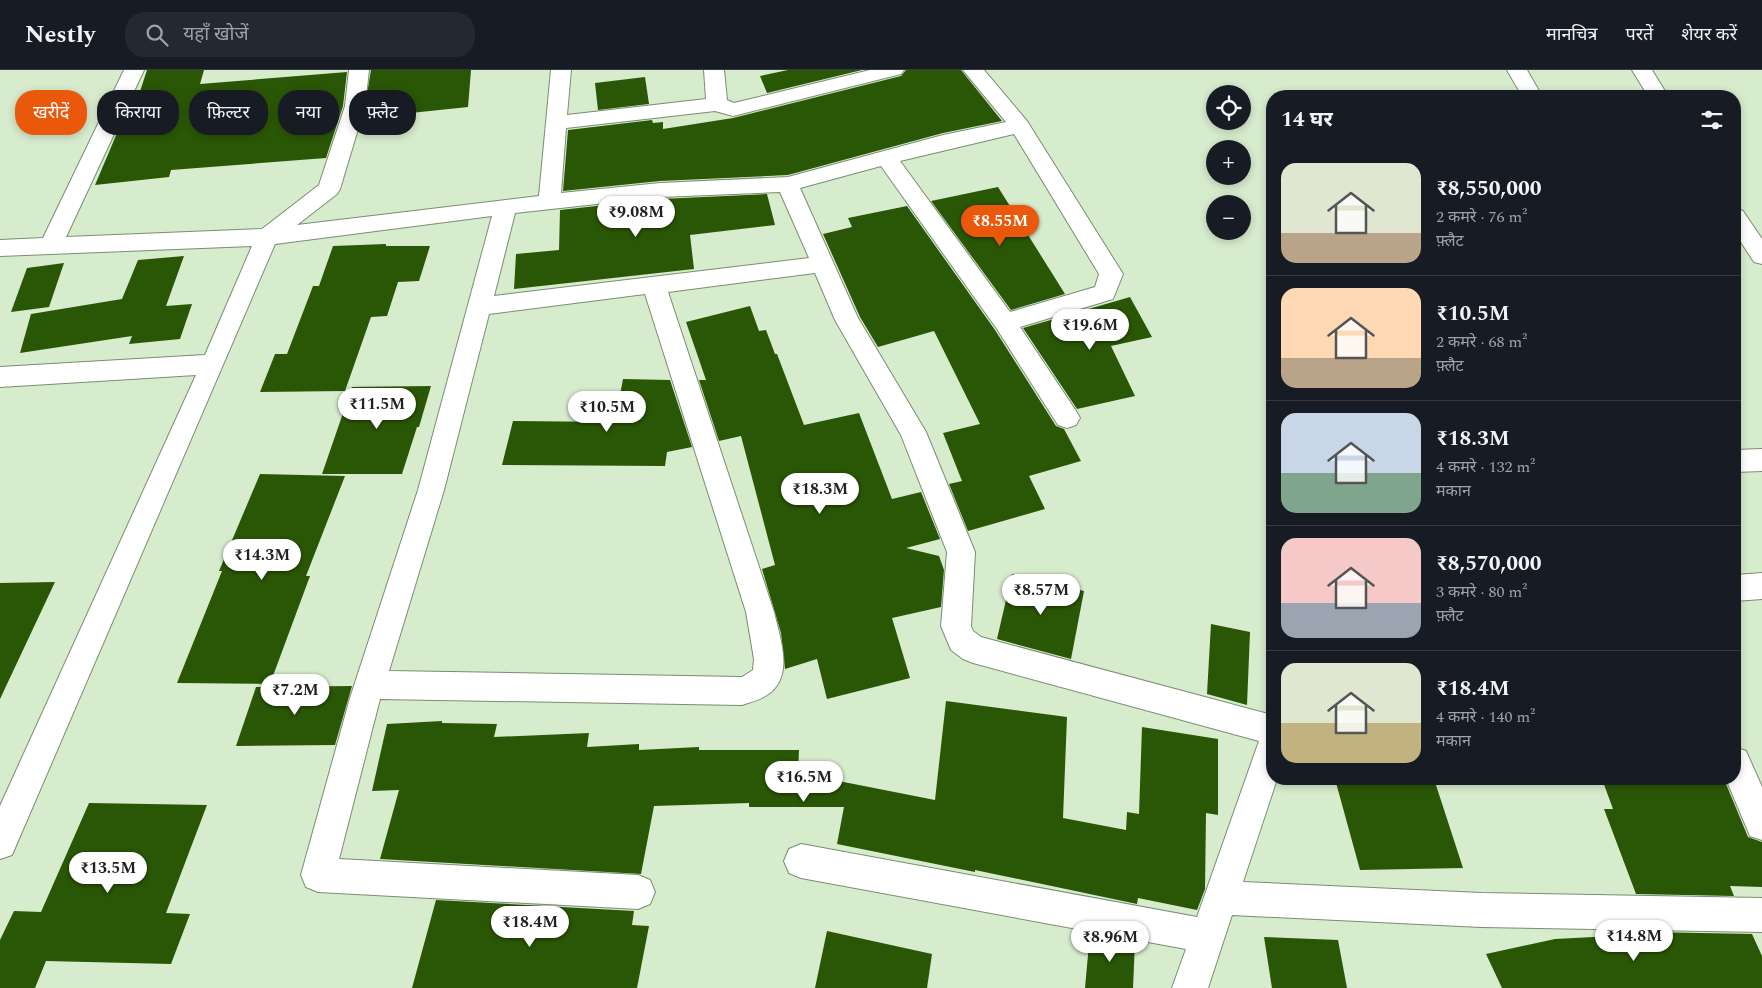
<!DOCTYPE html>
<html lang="hi">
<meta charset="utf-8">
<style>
:root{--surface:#171b24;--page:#242831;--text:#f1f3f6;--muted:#9ea1a6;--line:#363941;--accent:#ea580c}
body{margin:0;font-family:Spectral,"Noto Sans Devanagari",serif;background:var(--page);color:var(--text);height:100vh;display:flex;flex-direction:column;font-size:19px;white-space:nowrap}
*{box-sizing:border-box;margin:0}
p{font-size:16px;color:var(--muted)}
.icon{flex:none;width:28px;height:28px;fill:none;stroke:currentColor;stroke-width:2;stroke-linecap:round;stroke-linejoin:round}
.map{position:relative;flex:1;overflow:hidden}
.side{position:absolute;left:1266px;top:20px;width:475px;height:695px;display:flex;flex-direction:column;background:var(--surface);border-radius:20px;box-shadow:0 2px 8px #0003}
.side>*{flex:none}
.hud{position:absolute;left:15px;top:20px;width:475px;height:45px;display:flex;gap:10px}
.fabs{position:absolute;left:1206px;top:15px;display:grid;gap:10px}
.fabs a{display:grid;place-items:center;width:45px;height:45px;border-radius:50%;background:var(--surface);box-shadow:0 2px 8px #0003;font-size:25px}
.price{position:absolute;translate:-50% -42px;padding:0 11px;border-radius:18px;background:#fff;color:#222;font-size:16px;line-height:32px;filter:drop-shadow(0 1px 2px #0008)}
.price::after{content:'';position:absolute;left:50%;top:30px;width:15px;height:11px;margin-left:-8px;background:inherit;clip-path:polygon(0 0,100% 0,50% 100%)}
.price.on{background:var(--accent);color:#fff}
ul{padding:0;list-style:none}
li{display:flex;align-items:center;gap:15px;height:125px;padding:0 15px}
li+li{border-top:1px solid var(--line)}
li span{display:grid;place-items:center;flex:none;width:140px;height:100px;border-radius:15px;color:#555}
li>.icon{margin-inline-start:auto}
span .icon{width:60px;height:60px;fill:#fffc;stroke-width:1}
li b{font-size:21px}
h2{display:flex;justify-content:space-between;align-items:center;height:60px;padding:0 15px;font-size:21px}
.pill{padding:0 18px;border-radius:20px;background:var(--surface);box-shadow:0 2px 8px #0003;font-size:18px;line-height:45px}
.pill.on{background:var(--accent);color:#fff}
header{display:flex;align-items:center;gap:30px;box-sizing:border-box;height:70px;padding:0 25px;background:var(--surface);border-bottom:1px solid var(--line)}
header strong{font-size:24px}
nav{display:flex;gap:28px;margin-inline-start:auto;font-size:18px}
.search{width:350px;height:45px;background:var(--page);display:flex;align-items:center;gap:12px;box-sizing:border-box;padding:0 18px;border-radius:20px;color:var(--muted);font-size:19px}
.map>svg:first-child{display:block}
.building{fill:#2a5705}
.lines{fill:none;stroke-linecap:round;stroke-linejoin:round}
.minor-casing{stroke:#7a8d72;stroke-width:2}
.minor{fill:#fff;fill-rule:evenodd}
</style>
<header>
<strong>Nestly</strong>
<div class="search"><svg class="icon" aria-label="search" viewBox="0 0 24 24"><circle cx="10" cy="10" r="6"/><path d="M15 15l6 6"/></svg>यहाँ खोजें</div>
<nav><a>मानचित्र</a><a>परतें</a><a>शेयर करें</a></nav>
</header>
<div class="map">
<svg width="1762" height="918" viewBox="0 0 1762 918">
<rect width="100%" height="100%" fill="#d7ebcd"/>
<g class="building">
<polygon points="147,0 204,0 200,14 347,2 343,36 326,88 171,100 169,107 95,115 123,49 131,49"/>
<polygon points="371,0 471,0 468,37 363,48"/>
<polygon points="788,0 862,0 767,23 760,6"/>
<polygon points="906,0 961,0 1002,51 943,63 788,105 660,111 563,121 568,60 652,50 653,53 663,52 663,59 733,48 901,6"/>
<polygon points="645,7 649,34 598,40 595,13"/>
<polygon points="998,117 1065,224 1011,240 931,131"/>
<polygon points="767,124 775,155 690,165 694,199 514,219 516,184 559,180 560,140 660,129"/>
<polygon points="907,136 995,260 1056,356 1064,359 1081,391 1029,406 1045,439 968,461 949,414 962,411 943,363 980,354 934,261 878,277 860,247 823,164 852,157 848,148"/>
<polygon points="386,174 386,176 430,176 419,211 398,212 387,246 371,247 345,321 260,322 275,284 287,284 313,216 319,216 333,176"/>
<polygon points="184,186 166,236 192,234 180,269 129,274 132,266 20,283 31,244 122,229 138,190"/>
<polygon points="64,193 49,237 11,242 27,198"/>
<polygon points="1130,227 1152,267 1111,276 1135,326 1077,339 1023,258"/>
<polygon points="750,236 759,261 766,260 775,284 777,284 804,355 859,343 892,429 921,422 940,469 906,478 939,486 944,500 941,537 892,548 910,608 827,629 817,589 785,599 781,563 762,499 775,495 741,366 719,371 699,310 706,310 686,252"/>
<polygon points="623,309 670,310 692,377 667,382 665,396 502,395 513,351 615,352"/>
<polygon points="431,316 419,357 417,357 402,404 322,404 352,317"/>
<polygon points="260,404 345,406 306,506 310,506 270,614 177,613 222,501 219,501"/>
<polygon points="1012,504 1084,521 1071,589 997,569"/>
<polygon points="55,512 0,629 0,513"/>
<polygon points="1211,554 1250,562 1247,635 1207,624"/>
<polygon points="352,616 335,675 236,676 256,617"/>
<polygon points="946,631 1067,647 1063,748 1126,760 1127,742 1139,744 1142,657 1218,669 1218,745 1206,743 1205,819 1197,840 1138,828 1137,834 975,800 975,802 837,774 844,737 749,737 749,733 654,736 641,804 380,789 399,720 372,721 387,654 442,651 442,653 497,654 494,667 589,663 587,677 639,674 639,680 699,677 699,680 799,680 798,703 935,730"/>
<polygon points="1335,709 1434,709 1463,798 1360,800"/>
<polygon points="1602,709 1724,709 1748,767 1762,772 1762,817 1730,816 1734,826 1636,824 1604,739 1613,739"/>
<polygon points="89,733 207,735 166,843 190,844 171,894 46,891 35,918 0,918 0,870 14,841 41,842"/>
<polygon points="436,830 634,841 632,855 649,856 637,918 412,918"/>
<polygon points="827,861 932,884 927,918 815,918"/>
<polygon points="1650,862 1752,864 1762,886 1762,918 1502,918 1486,884 1555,869 1651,864"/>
<polygon points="1090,863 1135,872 1133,918 1085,918"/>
<polygon points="1264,867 1338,870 1347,918 1272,918"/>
</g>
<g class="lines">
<defs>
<g id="minor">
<path d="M124,0H144L66,167L262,159L319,115L345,36L349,0H369L365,36L340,119L337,124L297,155L539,126L551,0H571L567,45L706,29L704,0H724L727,30L734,33L870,0H904L901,4L733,46L715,41L566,58L561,123L660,113L788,107L943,65L1006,52L963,0H984L1027,51L1123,204L1113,229L1020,257L1076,341L1080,348L1076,355L1067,358L1058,355L997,259L881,96L800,118L858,248L926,362L975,482L971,556L973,561L981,567L1272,645V709H1277L1243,812L1481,823L1762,828V862L1481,857L1232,845L1208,918H1172L1186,879L801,808L789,803L784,791L789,779L801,774L1197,847L1259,671L973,593L963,589L951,580L941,556L947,482L901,365L835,250L815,203L668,222L774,542C780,568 795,607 767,625C760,630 750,632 742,635L380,629L339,789L638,805L650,810L655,822L650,834L638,839L318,822L306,817L301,805L350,628L418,420L492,146L275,174L12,785L0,789V736L196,305L0,317V297L205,285L252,176L0,186V170L43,168ZM1014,64L1099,204L1095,217L1010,242L900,91ZM780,122L809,188L494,226L515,143L660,127ZM645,224L746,542L754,589L753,600L742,607L389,601L444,420L489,244Z"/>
<polygon points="1507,0 1527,0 1542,26 1522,26"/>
<polygon points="1632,0 1652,0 1668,26 1648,26"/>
<polygon points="1735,138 1743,141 1762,169 1762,194 1754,192 1735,163"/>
<polygon points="1762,379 1762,401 1735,402 1735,380"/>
<polygon points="1762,503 1762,529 1735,531 1735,505"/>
<polygon points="1735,677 1746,681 1762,717 1762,770 1750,766 1726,709 1735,709"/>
</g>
</defs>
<use href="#minor" class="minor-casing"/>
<use href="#minor" class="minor"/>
</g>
</svg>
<div class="fabs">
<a><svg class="icon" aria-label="locate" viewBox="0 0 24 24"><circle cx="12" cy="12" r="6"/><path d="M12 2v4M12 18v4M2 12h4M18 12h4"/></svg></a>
<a>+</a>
<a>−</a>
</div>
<b class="price" style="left:636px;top:168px">₹9.08M</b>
<b class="price on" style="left:1000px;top:177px">₹8.55M</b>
<b class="price" style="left:1090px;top:281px">₹19.6M</b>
<b class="price" style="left:377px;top:360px">₹11.5M</b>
<b class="price" style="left:607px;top:363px">₹10.5M</b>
<b class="price" style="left:820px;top:445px">₹18.3M</b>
<b class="price" style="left:262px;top:511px">₹14.3M</b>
<b class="price" style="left:1041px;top:546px">₹8.57M</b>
<b class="price" style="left:295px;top:646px">₹7.2M</b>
<b class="price" style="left:804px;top:733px">₹16.5M</b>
<b class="price" style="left:108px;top:824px">₹13.5M</b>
<b class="price" style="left:530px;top:878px">₹18.4M</b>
<b class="price" style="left:1634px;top:892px">₹14.8M</b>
<b class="price" style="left:1110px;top:893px">₹8.96M</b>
<div class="hud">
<a class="pill on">खरीदें</a>
<a class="pill">किराया</a>
<a class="pill">फ़िल्टर</a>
<a class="pill">नया</a>
<a class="pill">फ़्लैट</a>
</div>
<section class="side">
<h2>14 घर<svg class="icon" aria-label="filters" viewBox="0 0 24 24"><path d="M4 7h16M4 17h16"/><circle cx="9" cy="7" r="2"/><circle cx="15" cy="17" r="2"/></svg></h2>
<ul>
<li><span style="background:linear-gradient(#dfe7d0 70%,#b9a48a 0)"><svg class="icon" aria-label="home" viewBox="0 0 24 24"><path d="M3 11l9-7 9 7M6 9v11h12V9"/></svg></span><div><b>₹8,550,000</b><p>2 कमरे · 76 m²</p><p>फ़्लैट</p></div></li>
<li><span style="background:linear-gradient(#ffd9b3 70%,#b9a48a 0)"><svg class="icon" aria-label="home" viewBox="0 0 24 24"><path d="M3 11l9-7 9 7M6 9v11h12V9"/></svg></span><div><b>₹10.5M</b><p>2 कमरे · 68 m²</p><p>फ़्लैट</p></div></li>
<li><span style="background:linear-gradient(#c9d6e8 60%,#7fa58c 0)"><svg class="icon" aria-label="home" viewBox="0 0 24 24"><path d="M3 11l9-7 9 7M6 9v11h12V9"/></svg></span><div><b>₹18.3M</b><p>4 कमरे · 132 m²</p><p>मकान</p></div></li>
<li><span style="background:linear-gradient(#f6c9c9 65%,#9aa5b1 0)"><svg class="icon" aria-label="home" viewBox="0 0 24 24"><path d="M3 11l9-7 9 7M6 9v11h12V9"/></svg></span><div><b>₹8,570,000</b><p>3 कमरे · 80 m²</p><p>फ़्लैट</p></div></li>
<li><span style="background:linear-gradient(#dfe7d0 60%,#c2b280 0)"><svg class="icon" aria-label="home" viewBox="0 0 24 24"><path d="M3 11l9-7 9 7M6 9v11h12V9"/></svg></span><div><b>₹18.4M</b><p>4 कमरे · 140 m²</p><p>मकान</p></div></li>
</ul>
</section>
</div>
